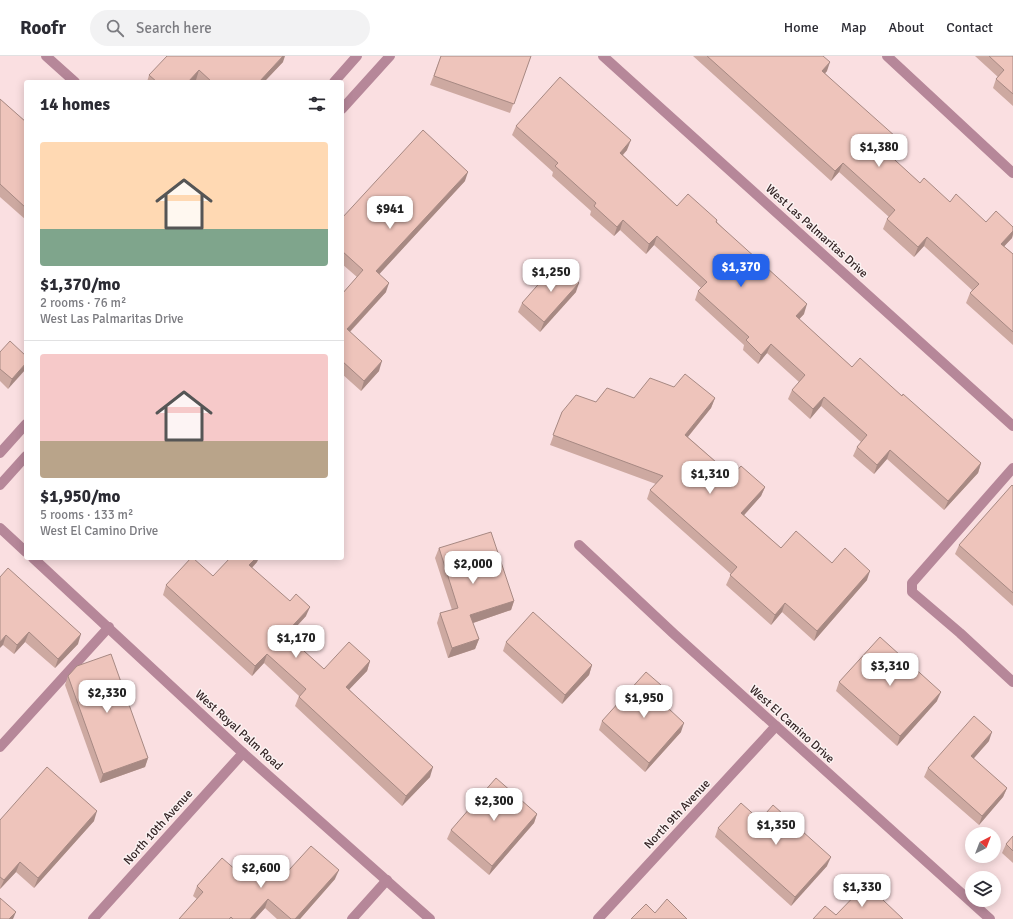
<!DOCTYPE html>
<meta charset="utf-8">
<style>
:root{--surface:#fff;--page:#f2f2f3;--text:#2b2b33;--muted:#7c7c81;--line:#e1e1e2;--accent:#2563eb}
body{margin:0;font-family:Signika,sans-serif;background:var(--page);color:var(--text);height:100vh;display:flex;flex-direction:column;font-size:15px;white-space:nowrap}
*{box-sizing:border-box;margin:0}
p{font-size:13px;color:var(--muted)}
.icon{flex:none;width:22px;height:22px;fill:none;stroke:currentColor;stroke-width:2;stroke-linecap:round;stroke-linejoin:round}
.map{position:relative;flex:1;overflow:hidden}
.side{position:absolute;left:24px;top:24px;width:320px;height:480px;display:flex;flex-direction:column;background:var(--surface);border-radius:4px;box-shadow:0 2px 10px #0003}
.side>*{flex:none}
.needle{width:26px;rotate:42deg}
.fabs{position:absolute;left:965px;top:771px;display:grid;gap:8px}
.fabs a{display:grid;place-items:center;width:36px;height:36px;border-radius:50%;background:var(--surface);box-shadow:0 2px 10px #0003;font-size:20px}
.price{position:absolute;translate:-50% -34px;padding:0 9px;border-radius:8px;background:#fff;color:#222;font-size:13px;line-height:26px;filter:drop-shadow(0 1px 2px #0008)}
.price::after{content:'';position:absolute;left:50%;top:24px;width:12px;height:9px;margin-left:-6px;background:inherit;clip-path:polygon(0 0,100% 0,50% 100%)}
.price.on{background:var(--accent);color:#fff}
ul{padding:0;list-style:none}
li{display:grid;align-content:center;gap:8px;height:212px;padding:0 16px}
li+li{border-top:1px solid var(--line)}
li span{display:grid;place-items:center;height:124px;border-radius:4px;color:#555}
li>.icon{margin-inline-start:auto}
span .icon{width:72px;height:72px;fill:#fffc;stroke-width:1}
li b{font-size:17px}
h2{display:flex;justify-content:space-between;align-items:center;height:48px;padding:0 16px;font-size:17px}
header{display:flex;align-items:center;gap:24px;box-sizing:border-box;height:56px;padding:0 20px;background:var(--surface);border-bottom:1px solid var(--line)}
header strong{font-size:19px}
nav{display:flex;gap:22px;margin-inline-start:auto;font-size:14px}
.search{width:280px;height:36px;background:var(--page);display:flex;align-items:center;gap:10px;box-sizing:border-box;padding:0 14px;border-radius:22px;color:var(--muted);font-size:15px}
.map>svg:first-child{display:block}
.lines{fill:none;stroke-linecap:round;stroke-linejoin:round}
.minor{stroke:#b68799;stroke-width:10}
.wall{fill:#cda9a1}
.shaded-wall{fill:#a78983}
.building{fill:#eec4bb;stroke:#a78983}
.labels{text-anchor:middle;stroke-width:3;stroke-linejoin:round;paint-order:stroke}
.street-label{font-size:12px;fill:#342425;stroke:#fbf2f2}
</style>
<header>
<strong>Roofr</strong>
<div class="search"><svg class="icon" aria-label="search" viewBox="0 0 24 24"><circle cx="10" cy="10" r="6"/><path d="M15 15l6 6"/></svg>Search here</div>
<nav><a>Home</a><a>Map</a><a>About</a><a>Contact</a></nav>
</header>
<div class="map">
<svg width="1013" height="863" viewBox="0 0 1013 863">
<rect width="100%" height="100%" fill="#fadfe1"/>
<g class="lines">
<g class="minor">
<polyline points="46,0 75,26"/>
<polyline points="603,0 1013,370"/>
<polyline points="887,0 1013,117"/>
<polyline points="334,26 357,0"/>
<polyline points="342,53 390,0"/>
<polyline points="0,397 26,368"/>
<polyline points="1013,412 912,527 912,536 960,577 1013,626"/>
<polyline points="0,429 26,400"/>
<polyline points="0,472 26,496"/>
<polyline points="579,489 674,578 990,863"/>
<polyline points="33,502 243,697 430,863"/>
<polyline points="0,691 109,571"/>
<polyline points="93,863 243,697"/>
<polyline points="352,863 387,824"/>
<polyline points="598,863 776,670"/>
</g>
</g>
<g class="wall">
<polygon points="441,0 531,0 510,57 430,29"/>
<polygon points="693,0 823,0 827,15 825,17 892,91 887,97 920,127 950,146 986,166 1013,171 1013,178 1012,182 1004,190 1013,198 1013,289 966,247 970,237 972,234 924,190 914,201 883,173 887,163 889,161 839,116 831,125"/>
<polygon points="975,0 1013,0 1013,50 993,32 996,23 998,21"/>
<polygon points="283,6 264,26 198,26 196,24 193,26 147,26 149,19"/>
<polygon points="0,43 26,66 26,164 0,141"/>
<polygon points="516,70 627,94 623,99 677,150 717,164 717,166 804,258 799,263 852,311 902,340 981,407 978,417 944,454 887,403 874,418 853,400 857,391 861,386 821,350 810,363 788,343 792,334 799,326 767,297 758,308 743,294 744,289 695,244 698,235 701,232 654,189 646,198 620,174 614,180 590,159 591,155 552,120 553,116 512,79"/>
<polygon points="465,125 379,218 386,236 350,276 379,315 361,335 342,318 342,238 357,221 342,208 342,162"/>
<polygon points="576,236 540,276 518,256 522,247"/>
<polygon points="0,296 26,300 8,333 0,325"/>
<polygon points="674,331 715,342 711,352 688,381 732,420 765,431 761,440 744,459 781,492 832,507 867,524 814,585 782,556 771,569 726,529 731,518 647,443 650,434 656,428 550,389 562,356 596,346 634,342"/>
<polygon points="1013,430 1013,550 955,498 959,489"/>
<polygon points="439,492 514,545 511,554 473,567 479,583 475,593 448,602 437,567 440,557 452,554 435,502"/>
<polygon points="257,506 252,512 306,560 288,580 324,613 370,605 367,615 349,633 430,721 402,750 295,650 299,640 264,607 252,620 163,539 166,529 213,520"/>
<polygon points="0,521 78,588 55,612 25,586 14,598 3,589"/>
<polygon points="506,586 592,609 589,619 562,648 503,595"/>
<polygon points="68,620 148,702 145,711 100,727 65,629"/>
<polygon points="839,626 937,645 897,690 836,635"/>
<polygon points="661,629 657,639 656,641 681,676 645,716 599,674 602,665"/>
<polygon points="989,685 973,703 1007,732 1003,741 979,769 924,721 928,712"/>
<polygon points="537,758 534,767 489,819 447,783 451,774"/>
<polygon points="0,764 94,765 34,832 16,816 0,833"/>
<polygon points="760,764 827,810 791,850 715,781 718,772"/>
<polygon points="1013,780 1013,807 1002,797 1006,788"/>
<polygon points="245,822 279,825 335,823 300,863 277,863 265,852 255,863 179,863 197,843 193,840 197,830"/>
</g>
<g class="shaded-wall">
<polygon points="283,0 285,0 283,6 264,26 259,26"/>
<polygon points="830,6 827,15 819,24 822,15"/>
<polygon points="199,14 196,24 193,26 188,26"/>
<polygon points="896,81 892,91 881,103 884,94"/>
<polygon points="631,84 627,94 616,106 620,97"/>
<polygon points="843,107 839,116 831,125 835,115"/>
<polygon points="468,116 465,125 373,225 376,215"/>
<polygon points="623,164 620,174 614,180 617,171"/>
<polygon points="1013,175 1013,178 1012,182 998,197 1001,188"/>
<polygon points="657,180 654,189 646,198 649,188"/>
<polygon points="927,181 924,190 914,201 918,191"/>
<polygon points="389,227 386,236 344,282 347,273"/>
<polygon points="579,227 576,236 540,276 544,266"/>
<polygon points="807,248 804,258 793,270 796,260"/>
<polygon points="771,288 767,297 758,308 761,299"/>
<polygon points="382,305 379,315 361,335 364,325"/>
<polygon points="26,307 26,313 8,333 12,323"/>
<polygon points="824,341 821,350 810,363 813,353"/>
<polygon points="715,342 711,352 682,388 685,379"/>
<polygon points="890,394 887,403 874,418 877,409"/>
<polygon points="981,407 978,417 944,454 948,445"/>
<polygon points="765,431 761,440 738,466 741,457"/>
<polygon points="256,502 259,502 257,506 246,518 249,509"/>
<polygon points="870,515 867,524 814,585 817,575"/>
<polygon points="514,545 511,554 467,569 470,559"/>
<polygon points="785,547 782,556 771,569 775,559"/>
<polygon points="310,551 306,560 281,587 285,578"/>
<polygon points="29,576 25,586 14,598 17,589"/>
<polygon points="81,578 78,588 55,612 58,603"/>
<polygon points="6,579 3,589 0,592 0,586"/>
<polygon points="479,583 475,593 448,602 452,592"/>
<polygon points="267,598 264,607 252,620 255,610"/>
<polygon points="370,605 367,615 343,640 346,631"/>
<polygon points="592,609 589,619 562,648 565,639"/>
<polygon points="661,629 657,639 649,648 653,638"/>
<polygon points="941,636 937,645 897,690 900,680"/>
<polygon points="684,667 681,676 645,716 649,707"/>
<polygon points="992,676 989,685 967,710 971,700"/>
<polygon points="148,702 145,711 100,727 103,718"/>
<polygon points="433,711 430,721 402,750 406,740"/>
<polygon points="1007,732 1003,741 979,769 982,760"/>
<polygon points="97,755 94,765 34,832 38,822"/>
<polygon points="537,758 534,767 489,819 492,810"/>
<polygon points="831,801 827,810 791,850 795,841"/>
<polygon points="20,806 16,816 0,833 4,824"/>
<polygon points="339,814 335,823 300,863 295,863"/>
<polygon points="268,843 265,852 255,863 250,863"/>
<polygon points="16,856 13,863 9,863"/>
</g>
<g class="building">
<polygon points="167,0 283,0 259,26 212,26 199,14 188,26 157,26 149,19"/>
<polygon points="441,0 531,0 514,48 434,20"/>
<polygon points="707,0 823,0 830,6 822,15 896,81 884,94 920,127 924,122 950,146 956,138 986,166 996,155 1013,171 1013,175 1001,188 1013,198 1013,276 970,237 979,228 927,181 918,191 887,163 895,154 843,107 835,115"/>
<polygon points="989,0 1013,0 1013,38 996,23 1004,14"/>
<polygon points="560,21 631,84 620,97 677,150 688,138 717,164 716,166 807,248 796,260 852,311 860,302 902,340 903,338 981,407 948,445 890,394 877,409 857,391 867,379 824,341 813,353 792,334 805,319 771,288 761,299 746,284 749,281 698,235 707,226 657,180 649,188 623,164 617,171 594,150 596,147 555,110 558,107 516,70"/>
<polygon points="0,43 26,66 26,152 0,128"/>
<polygon points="423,74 468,116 376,215 389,227 347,273 382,305 364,325 342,305 342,238 363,214 342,195 342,162"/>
<polygon points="557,207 579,227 544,266 522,247"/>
<polygon points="10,285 26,300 26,307 12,323 0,313 0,296"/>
<polygon points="685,318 715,342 685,379 732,420 741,410 765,431 741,457 781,492 796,475 832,507 845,492 870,515 817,575 785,547 775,559 730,519 737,511 650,434 663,420 553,379 562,356 576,339 596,346 607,332 634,342 650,322 674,331"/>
<polygon points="1012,429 1013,430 1013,537 959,489"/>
<polygon points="491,476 514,545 470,559 479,583 452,592 440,557 458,552 439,492"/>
<polygon points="191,502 193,502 213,520 230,502 256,502 249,509 290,545 296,538 310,551 285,578 324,613 349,586 370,605 346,631 433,711 406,740 299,641 306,633 267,598 255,610 166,529"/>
<polygon points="8,512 81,578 58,603 29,576 17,589 6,579 0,586 0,521"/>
<polygon points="533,556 592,609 565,639 506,586"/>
<polygon points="880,581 941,636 900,680 839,626"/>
<polygon points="111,598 148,702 103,718 68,620 77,610"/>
<polygon points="646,616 661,629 653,638 684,667 649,707 602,665"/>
<polygon points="974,660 992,676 971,700 1007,732 982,760 928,712"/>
<polygon points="47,711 97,755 38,822 20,806 4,824 0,821 0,764"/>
<polygon points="496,722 537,758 492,810 451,774"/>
<polygon points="741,747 760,764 773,749 831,801 795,841 718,772"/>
<polygon points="1013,780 1013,795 1006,788"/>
<polygon points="311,790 339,814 295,863 291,863 268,843 250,863 233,863 231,861 229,863 179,863 203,836 197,830 222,802 245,822 259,807 279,825"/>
<polygon points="866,828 903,863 813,863 825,850 836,859"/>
<polygon points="0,842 16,856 9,863 0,863"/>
<polygon points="667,843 687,863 631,863 646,848 655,857"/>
</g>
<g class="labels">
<g class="street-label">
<text transform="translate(817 175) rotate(42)" y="4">West Las Palmaritas Drive</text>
<text transform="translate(792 668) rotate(42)" y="4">West El Camino Drive</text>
<text transform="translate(239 674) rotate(42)" y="4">West Royal Palm Road</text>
<text transform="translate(677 758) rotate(-47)" y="4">North 9th Avenue</text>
<text transform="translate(158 771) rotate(-48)" y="4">North 10th Avenue</text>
</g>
</g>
</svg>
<div class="fabs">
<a><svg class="needle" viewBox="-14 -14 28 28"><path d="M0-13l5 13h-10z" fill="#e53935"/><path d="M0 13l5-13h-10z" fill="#7c7c81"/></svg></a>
<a><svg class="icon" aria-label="layers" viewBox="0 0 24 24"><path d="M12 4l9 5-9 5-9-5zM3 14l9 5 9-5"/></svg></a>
</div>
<b class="price" style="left:879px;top:112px">$1,380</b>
<b class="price" style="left:390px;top:174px">$941</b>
<b class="price on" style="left:741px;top:232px">$1,370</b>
<b class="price" style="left:551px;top:237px">$1,250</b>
<b class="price" style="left:710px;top:439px">$1,310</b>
<b class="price" style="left:473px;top:529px">$2,000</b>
<b class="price" style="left:296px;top:603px">$1,170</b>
<b class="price" style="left:890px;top:631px">$3,310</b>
<b class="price" style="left:107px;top:658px">$2,330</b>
<b class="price" style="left:644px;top:663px">$1,950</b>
<b class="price" style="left:494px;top:766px">$2,300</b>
<b class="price" style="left:776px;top:790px">$1,350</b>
<b class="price" style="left:261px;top:833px">$2,600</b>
<b class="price" style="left:862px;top:852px">$1,330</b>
<section class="side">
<h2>14 homes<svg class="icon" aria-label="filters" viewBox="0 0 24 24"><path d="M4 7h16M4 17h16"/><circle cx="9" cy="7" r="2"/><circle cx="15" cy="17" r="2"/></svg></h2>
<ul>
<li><span style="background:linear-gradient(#ffd9b3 70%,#7fa58c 0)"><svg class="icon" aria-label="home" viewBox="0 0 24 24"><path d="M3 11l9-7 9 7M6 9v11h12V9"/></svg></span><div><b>$1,370/mo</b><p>2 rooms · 76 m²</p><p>West Las Palmaritas Drive</p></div></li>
<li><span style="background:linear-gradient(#f6c9c9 70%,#b9a48a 0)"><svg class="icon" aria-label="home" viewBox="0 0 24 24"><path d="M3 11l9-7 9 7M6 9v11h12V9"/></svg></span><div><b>$1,950/mo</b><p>5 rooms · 133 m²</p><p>West El Camino Drive</p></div></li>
</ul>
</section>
</div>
